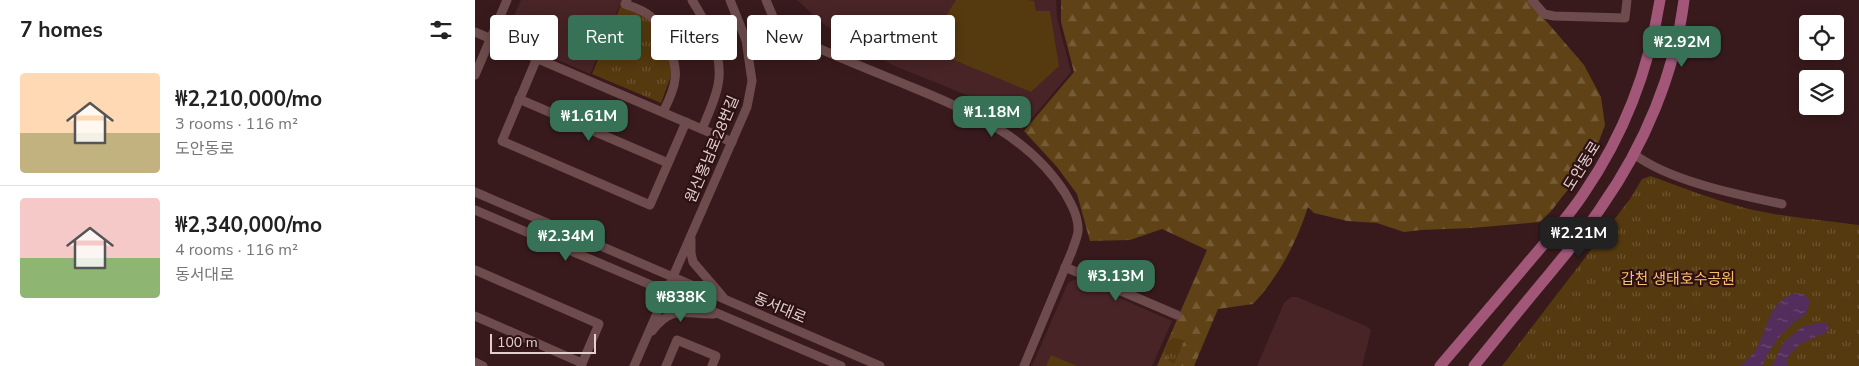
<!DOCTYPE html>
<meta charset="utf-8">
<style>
:root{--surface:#fff;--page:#f2f2f2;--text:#222;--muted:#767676;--line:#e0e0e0;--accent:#377257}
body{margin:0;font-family:"Nunito Sans","Noto Sans KR",sans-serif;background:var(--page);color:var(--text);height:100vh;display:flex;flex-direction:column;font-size:19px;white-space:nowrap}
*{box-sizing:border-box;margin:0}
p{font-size:16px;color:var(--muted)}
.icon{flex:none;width:28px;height:28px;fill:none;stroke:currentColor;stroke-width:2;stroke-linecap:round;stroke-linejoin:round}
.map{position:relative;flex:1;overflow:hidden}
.sheet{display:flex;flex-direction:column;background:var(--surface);width:475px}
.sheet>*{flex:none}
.hud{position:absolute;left:15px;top:15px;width:475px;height:45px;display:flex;gap:10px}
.fabs{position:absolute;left:1324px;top:15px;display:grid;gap:10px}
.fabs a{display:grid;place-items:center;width:45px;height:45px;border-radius:5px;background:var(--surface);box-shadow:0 2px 12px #0003;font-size:25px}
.scale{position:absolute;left:15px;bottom:12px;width:106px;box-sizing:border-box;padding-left:5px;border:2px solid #e4cfcf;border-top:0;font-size:14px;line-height:18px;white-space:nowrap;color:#e4cfcf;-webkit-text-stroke:4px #2d1113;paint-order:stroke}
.price{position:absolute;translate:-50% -42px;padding:0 11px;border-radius:10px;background:var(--accent);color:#fff;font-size:16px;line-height:32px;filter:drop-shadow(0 1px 2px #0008)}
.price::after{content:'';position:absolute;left:50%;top:30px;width:15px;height:11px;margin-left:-8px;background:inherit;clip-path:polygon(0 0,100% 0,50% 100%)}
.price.active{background:#222;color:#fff}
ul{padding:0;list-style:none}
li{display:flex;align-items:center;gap:15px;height:125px;padding:0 20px}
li+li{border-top:1px solid var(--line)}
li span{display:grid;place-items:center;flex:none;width:140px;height:100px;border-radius:5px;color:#555}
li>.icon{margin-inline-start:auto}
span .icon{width:60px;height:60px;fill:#fffc;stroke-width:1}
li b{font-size:21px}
h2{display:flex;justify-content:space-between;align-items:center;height:60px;padding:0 20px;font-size:21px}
.tag{padding:0 18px;border-radius:5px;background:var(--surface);box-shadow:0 2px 12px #0003;font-size:18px;line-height:45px}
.tag.active{background:var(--accent);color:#fff}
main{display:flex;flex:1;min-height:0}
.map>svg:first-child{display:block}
.built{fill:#482426}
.forest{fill:url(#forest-firs)}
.park{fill:url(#park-tufts)}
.pitch{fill:#55390f}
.water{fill:url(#water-ripples)}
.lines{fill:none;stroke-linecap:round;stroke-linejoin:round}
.minor{stroke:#6e4c4d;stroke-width:9}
.major{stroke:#a25779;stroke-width:11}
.labels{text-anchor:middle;stroke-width:4.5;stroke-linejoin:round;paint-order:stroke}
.street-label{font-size:15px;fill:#e4cfcf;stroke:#2d1113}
.park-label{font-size:15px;fill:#fabf6d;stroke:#2d1113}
</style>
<main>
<section class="sheet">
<h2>7 homes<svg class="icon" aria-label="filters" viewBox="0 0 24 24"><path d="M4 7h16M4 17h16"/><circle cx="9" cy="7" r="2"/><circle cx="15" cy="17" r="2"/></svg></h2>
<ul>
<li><span style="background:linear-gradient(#ffd9b3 60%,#c2b280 0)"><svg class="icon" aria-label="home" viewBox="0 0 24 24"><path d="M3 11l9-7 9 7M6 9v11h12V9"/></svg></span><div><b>₩2,210,000/mo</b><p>3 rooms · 116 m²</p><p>도안동로</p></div></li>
<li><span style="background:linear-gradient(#f6c9c9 60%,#8fb573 0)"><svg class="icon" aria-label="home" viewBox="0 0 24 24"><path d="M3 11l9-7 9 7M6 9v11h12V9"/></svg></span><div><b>₩2,340,000/mo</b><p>4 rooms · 116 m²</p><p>동서대로</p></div></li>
</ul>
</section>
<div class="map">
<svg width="1384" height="366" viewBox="0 0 1384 366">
<defs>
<pattern id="forest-firs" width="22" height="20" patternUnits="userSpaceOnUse" patternTransform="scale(1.25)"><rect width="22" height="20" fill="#5f4215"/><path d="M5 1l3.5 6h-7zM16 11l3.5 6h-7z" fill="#765c36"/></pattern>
<pattern id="park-tufts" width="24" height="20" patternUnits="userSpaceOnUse" patternTransform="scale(1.25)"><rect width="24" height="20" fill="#55390f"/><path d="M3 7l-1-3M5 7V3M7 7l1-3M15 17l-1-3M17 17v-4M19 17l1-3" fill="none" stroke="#6d5531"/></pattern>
<pattern id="water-ripples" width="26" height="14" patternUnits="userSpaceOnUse" patternTransform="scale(1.25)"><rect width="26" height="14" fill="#532e5d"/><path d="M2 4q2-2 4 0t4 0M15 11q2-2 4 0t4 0" fill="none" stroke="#6c4b73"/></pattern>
</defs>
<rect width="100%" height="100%" fill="#381a1c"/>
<g class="built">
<polygon points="46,0 147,0 115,74 35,39 33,29"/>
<polygon points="322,0 581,0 582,18 596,72 547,130 504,100 417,65 351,26"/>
<polygon points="601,279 697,321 677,366 557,366 593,283"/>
<polygon points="816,297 822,297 891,326 896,330 887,366 782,366 809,303"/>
</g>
<path class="forest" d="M586,0H1053L1109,65L1126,97L1130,125L1121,149L1110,167L1077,210L1065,222L997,228L946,230L929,232L902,223L872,221L839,213L833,207C821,244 804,276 778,304L743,309L719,366H682L732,250L687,229L655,240L615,241L602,194L582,167L549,131L599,72L586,22Z"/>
<g class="park">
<polygon points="146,5 168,15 185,32 197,66 196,76 186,103 117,74"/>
<path d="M1176,176C1207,188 1238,199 1270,208C1307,217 1346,220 1384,225V366H1027L1155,199L1167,179Z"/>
<polygon points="699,338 710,340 699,364 694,361 689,352 694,341"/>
</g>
<g class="pitch">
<polygon points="481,0 553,0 559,1 561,11 575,11 584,66 556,92 433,41 441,29 458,36"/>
<polygon points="576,355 602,366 571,366"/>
</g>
<g class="water">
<path d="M1320,293L1329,294L1335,301L1331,314C1310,328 1297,343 1287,366H1265C1272,360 1279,354 1283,346C1294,324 1293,303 1320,293Z"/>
<polygon points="1351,322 1354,331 1325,344 1313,357 1313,366 1297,366 1308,343 1328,326"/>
</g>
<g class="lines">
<g class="minor">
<path d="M152,0L150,4C158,7 169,10 175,16C188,26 203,63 200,79C199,91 193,102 188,112"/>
<path d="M217,0C232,24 249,55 243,85C240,100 233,115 227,129"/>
<polyline points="291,0 303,29"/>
<polyline points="1057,0 1069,14 1079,16 1150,18 1152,0"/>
<polyline points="0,32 257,142"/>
<path d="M271,40L303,29C347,52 394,69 439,88C498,112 555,138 590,193C597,205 604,218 603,232C602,238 599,245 597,251L549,366"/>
<polyline points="62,58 27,141 175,205 211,122"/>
<polyline points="0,75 32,0"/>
<polyline points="44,99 193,163"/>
<path d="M1159,154C1194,181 1264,195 1307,204"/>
<polyline points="0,192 405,366"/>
<polyline points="0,210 366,366"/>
<polyline points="216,239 216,253 218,262 248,297"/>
<polyline points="590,267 702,315"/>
<polyline points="0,270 124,324 106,366"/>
<polyline points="0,316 107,363"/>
<path d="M177,331C198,303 211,315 239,314"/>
<polyline points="0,362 8,366"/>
<polyline points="159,366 272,107 277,81 271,40 255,0"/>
<polyline points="191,366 202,340 241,356 237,366"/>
</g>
<g class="major">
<path d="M965,366C994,332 1023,298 1052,264C1071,241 1092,219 1109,193C1148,136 1174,69 1185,0"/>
<path d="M999,366C1024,335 1050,303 1076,272C1093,251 1112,229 1127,206C1169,146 1200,73 1209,0"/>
</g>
</g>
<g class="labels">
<g class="street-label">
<text transform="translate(237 149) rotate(-67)" y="5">원신흥남로28번길</text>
<text transform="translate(1107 166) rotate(-58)" y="5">도안동로</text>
<text transform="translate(305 308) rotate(23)" y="5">동서대로</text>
</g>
<g class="park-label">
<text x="1203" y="284">갑천 생태호수공원</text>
</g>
</g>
</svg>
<div class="fabs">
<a><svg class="icon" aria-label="locate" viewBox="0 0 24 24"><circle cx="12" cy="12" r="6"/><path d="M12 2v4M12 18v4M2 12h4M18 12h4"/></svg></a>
<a><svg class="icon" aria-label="layers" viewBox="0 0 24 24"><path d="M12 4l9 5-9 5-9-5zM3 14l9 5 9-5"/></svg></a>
</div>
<div class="scale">100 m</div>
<b class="price" style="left:1207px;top:68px">₩2.92M</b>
<b class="price" style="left:517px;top:138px">₩1.18M</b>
<b class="price" style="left:114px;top:142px">₩1.61M</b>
<b class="price active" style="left:1104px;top:259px">₩2.21M</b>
<b class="price" style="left:91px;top:262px">₩2.34M</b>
<b class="price" style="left:641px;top:302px">₩3.13M</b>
<b class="price" style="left:206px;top:323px">₩838K</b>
<div class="hud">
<a class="tag">Buy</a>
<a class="tag active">Rent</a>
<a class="tag">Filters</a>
<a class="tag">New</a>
<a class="tag">Apartment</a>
</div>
</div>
</main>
